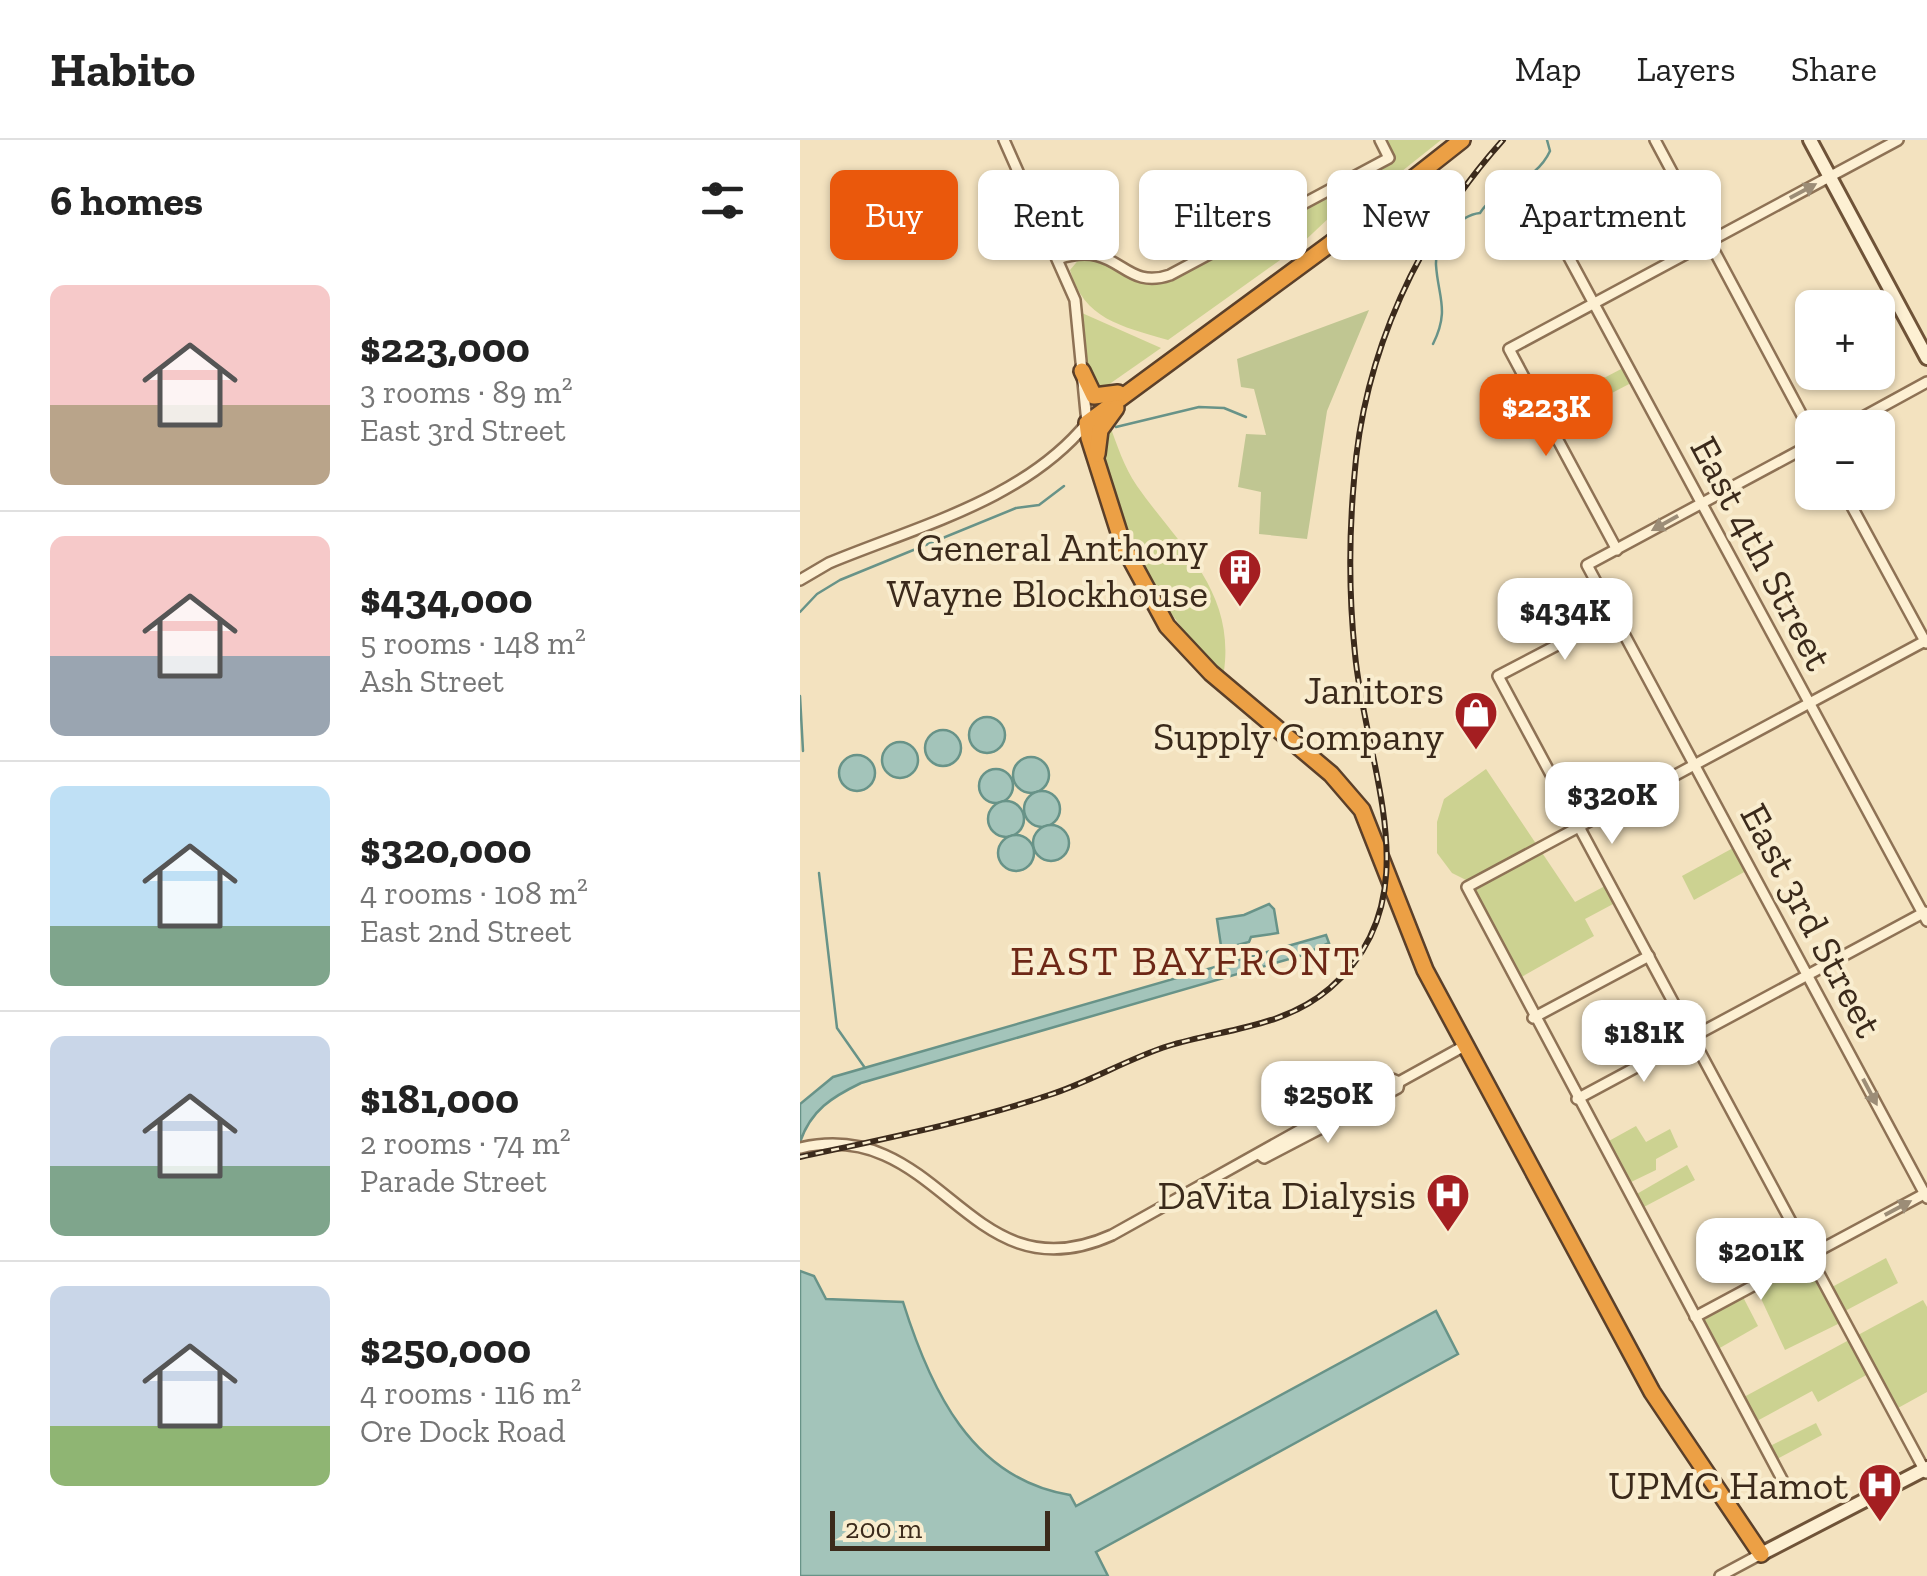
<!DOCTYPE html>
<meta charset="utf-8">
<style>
:root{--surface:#fff;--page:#f6f6f6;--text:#222;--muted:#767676;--line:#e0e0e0;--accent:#ea580c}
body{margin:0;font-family:"Zilla Slab",serif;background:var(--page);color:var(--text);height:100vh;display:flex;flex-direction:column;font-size:38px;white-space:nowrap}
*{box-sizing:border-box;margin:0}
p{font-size:32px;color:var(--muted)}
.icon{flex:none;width:55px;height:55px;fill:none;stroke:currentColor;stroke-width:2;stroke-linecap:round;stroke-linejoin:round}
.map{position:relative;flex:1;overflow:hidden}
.panel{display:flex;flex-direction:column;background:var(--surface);width:800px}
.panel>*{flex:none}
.hud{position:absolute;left:30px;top:30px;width:945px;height:90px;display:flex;gap:20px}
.fabs{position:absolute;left:995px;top:150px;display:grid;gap:20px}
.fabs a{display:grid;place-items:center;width:100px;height:100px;border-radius:15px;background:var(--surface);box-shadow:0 2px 8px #0004;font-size:50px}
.scale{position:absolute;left:30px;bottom:25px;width:220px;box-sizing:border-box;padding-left:10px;border:5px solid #3b2a1b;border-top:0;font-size:28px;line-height:35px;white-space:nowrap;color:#3b2a1b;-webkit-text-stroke:8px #f9edcf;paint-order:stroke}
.price{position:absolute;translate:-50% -85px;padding:0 22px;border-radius:20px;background:#fff;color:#222;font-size:32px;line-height:65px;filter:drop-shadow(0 2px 5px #0008)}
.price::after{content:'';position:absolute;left:50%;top:60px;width:30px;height:22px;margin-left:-15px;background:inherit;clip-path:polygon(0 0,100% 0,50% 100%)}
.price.selected{background:var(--accent);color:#fff}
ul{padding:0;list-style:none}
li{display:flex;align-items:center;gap:30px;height:250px;padding:0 50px}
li+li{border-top:2px solid var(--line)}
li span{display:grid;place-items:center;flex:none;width:280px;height:200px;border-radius:15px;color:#555}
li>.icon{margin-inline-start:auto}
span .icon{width:120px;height:120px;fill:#fffc;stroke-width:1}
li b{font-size:42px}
h2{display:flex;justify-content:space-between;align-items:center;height:120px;padding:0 50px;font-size:42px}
.pill{padding:0 35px;border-radius:15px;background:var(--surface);box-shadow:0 2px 8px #0004;font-size:35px;line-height:90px}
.pill.selected{background:var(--accent);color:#fff}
header{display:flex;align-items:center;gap:60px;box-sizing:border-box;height:140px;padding:0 50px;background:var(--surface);border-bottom:2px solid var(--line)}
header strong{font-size:48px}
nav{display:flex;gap:55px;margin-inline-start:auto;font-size:35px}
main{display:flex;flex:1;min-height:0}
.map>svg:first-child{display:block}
.green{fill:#ccd291}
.cemetery{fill:#c0c692}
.water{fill:#a3c4ba;stroke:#689388;stroke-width:2.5}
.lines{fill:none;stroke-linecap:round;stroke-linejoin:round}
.stream{stroke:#689388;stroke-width:2.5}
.street-casing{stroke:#8e7255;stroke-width:14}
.secondary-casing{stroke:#6f5338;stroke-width:18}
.highway-casing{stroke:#5b402a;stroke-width:20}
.street{stroke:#fdf0d3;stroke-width:9}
.secondary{stroke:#fdf0d3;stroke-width:12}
.highway{stroke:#eca045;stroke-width:15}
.rail-casing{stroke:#3b2a1b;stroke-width:6}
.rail{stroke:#f9edcf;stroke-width:2.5;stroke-dasharray:8;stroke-linecap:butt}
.oneway{fill:#9c8d77}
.labels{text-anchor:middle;stroke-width:8;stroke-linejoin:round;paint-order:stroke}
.poi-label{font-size:40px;fill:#3b2a1b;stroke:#f9edcf;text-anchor:end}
.street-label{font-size:40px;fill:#3b2a1b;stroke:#f9edcf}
.neighbourhood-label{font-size:42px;letter-spacing:2.5px;fill:#6d2716;stroke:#f9edcf}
</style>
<header>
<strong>Habito</strong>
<nav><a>Map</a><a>Layers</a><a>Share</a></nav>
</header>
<main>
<section class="panel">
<h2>6 homes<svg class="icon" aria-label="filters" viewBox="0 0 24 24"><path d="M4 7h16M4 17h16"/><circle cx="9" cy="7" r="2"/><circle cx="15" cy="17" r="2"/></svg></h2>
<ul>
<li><span style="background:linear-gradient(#f6c9c9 60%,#b9a48a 0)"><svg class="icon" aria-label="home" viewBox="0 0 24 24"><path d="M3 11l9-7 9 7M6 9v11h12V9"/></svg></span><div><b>$223,000</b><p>3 rooms · 89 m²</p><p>East 3rd Street</p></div></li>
<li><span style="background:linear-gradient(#f6c9c9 60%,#9aa5b1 0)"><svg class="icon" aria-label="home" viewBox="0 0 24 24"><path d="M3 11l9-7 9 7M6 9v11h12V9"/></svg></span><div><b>$434,000</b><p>5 rooms · 148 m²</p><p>Ash Street</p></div></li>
<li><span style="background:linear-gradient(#bfe0f5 70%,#7fa58c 0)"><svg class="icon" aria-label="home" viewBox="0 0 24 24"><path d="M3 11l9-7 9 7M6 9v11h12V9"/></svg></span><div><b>$320,000</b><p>4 rooms · 108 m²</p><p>East 2nd Street</p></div></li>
<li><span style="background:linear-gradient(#c9d6e8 65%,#7fa58c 0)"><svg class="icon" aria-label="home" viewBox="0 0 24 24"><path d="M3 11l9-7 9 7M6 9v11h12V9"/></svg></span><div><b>$181,000</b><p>2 rooms · 74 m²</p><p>Parade Street</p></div></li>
<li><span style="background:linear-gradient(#c9d6e8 70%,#8fb573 0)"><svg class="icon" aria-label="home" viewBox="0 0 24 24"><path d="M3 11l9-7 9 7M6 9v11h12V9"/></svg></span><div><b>$250,000</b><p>4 rooms · 116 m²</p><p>Ore Dock Road</p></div></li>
</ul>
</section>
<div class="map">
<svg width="1127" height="1436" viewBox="0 0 1127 1436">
<rect width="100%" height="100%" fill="#f3e2bf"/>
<g class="green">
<path d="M584,0H641L562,63L531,76L497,108L368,200C320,186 284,179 270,130L281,117C311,122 332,146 364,142L595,19Z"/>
<polygon points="282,173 361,208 298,252 287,233"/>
<polygon points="823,228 831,243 791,264 783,249"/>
<path d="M309,283C317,305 324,327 337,346C379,406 435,450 424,531C366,485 312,385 302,312C300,303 306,292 309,283Z"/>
<polygon points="686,629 775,762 805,746 815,763 785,779 794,796 718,839 668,741 652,733 637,713 637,682 644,659"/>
<polygon points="933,708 946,731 894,760 882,736"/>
<polygon points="836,986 846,1002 870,989 878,1007 856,1019 856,1030 829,1043 807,1002"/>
<polygon points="887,1025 895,1040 842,1068 835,1055"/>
<polygon points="1086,1118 1098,1143 1045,1171 1032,1147"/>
<polygon points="1003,1124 1010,1125 1040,1183 985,1210 957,1150"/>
<polygon points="943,1157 958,1186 918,1209 904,1180"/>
<polygon points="1123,1160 1127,1167 1127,1252 1098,1268 1058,1195"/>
<polygon points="1049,1200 1068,1234 1018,1262 1012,1251 957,1281 944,1257"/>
<polygon points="1016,1283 1022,1295 977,1319 970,1306"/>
</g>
<polygon class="cemetery" points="569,170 527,271 507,399 459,394 461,352 438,347 446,294 466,295 454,249 441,247 437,219"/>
<g class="water">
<circle cx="187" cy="595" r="18"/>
<circle cx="143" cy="608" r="18"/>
<circle cx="100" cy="620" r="18"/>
<circle cx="57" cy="633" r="18"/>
<circle cx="231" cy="635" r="18"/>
<circle cx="196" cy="646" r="17"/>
<circle cx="242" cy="669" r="18"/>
<circle cx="206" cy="679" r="18"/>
<circle cx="251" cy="703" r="18"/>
<circle cx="216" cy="713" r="18"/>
<polygon points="469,764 474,769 478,793 451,797 449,802 426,808 421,806 417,779 444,775"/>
<path d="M526,795L529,803L503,815L61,943C32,957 11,970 0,1002V964L33,937Z"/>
<path d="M0,1131L14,1136L26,1159L103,1162C130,1248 171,1339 270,1355L276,1366L636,1171L658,1214L296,1412L308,1436H0Z"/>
</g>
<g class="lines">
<g class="stream">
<path d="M633,204C650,170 638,157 636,125C635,103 659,75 680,73C698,45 735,44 750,11L747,0"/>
<polyline points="316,287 399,267 424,268 446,277"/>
<polyline points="0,472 17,454 40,440 216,368 239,365 264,346"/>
<polyline points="0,556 3,611"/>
<polyline points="19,733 37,888 65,928"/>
</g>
<defs>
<g id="street">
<polyline points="855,0 1012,294"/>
<polyline points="745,73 1127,781"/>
<path d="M258,119C320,98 321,152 370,135L589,18L580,0"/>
<polyline points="1043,288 1127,242"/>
<polyline points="1012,304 787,425 1127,1058"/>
<polyline points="1044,352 1126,503"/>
<polyline points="817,410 709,209 1098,0"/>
<path d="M0,440L29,423C118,386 224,360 287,283L275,160L204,0"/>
<polyline points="813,476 698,536 1126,1333"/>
<polyline points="733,878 849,816"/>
<polyline points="599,942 666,905"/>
<polyline points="777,959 1125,772"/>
<path d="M0,1008C142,975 168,1160 312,1095L568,952L592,939L599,942"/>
<polyline points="460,1015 464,1018 598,948 599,942"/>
<polyline points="895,1177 1126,1053"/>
<polyline points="984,1343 667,747 1127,500"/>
<polyline points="920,1436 961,1414"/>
</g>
<g id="secondary">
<polyline points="1010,0 1127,218"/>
<polyline points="961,1414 1127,1328"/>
</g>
<g id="highway">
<polyline points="662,0 530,104 287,283 289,298 323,405 367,486 411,533 531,634 562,670 625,830 852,1252 961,1414"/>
<polyline points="282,231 294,256 318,253"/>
<polyline points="297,314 300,290 316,268"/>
</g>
</defs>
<use href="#street" class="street-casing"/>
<use href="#secondary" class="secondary-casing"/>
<use href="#highway" class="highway-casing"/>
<use href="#street" class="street"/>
<use href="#secondary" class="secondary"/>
<use href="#highway" class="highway"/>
<defs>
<path id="rail" d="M0,1017C83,999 169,982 249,955C290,942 327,919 368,906C423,889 484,888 530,848C634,759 565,626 555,514C549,457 549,396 554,340C563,213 619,94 703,0"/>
</defs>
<use href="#rail" class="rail-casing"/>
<use href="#rail" class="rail"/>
</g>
<defs><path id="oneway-solid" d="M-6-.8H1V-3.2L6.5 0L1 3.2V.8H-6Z" transform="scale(2.5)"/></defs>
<g class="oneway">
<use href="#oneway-solid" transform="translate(1003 51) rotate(-28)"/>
<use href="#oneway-solid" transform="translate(865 383) rotate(151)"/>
<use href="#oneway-solid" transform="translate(1070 952) rotate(62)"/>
<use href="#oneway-solid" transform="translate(1098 1068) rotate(-28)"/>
</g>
<defs>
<symbol id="building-pin" viewBox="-11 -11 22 30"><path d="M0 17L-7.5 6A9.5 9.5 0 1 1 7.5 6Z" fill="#a41e21" stroke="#f9edcf"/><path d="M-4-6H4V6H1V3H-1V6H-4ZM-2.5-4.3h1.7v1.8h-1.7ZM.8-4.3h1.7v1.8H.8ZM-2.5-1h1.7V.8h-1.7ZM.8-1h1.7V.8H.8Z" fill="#fff"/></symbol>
<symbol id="shop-pin" viewBox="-11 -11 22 30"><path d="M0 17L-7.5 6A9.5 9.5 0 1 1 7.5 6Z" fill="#a41e21" stroke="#f9edcf"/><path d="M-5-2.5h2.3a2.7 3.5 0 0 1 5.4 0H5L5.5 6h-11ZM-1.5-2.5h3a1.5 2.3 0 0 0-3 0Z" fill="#fff"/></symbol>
<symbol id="hospital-pin" viewBox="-11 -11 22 30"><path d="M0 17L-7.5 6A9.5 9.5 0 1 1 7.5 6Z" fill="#a41e21" stroke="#f9edcf"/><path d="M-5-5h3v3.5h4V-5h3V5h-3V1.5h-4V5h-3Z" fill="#fff"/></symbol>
</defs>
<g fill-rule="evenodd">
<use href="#building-pin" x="415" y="405" width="50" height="68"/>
<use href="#shop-pin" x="651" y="548" width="50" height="68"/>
<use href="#hospital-pin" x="623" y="1030" width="50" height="68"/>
<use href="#hospital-pin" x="1055" y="1320" width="50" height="68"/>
</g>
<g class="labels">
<g class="poi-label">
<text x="408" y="421">General Anthony<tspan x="408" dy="46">Wayne Blockhouse</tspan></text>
<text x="644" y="564">Janitors<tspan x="644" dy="46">Supply Company</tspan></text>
<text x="616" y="1069">DaVita Dialysis</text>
<text x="1048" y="1359">UPMC Hamot</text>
</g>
<g class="street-label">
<text transform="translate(962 413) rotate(62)" y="14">East 4th Street</text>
<text transform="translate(1012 780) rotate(62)" y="14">East 3rd Street</text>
</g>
<g class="neighbourhood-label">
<text x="386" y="835">EAST BAYFRONT</text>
</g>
</g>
</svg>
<div class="fabs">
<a>+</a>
<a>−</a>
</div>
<div class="scale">200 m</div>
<b class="price selected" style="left:746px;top:319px">$223K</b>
<b class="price" style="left:765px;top:523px">$434K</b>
<b class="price" style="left:812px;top:707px">$320K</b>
<b class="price" style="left:844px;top:945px">$181K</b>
<b class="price" style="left:528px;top:1006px">$250K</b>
<b class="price" style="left:961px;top:1163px">$201K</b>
<div class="hud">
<a class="pill selected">Buy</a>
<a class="pill">Rent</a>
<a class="pill">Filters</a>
<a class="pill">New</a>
<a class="pill">Apartment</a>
</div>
</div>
</main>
